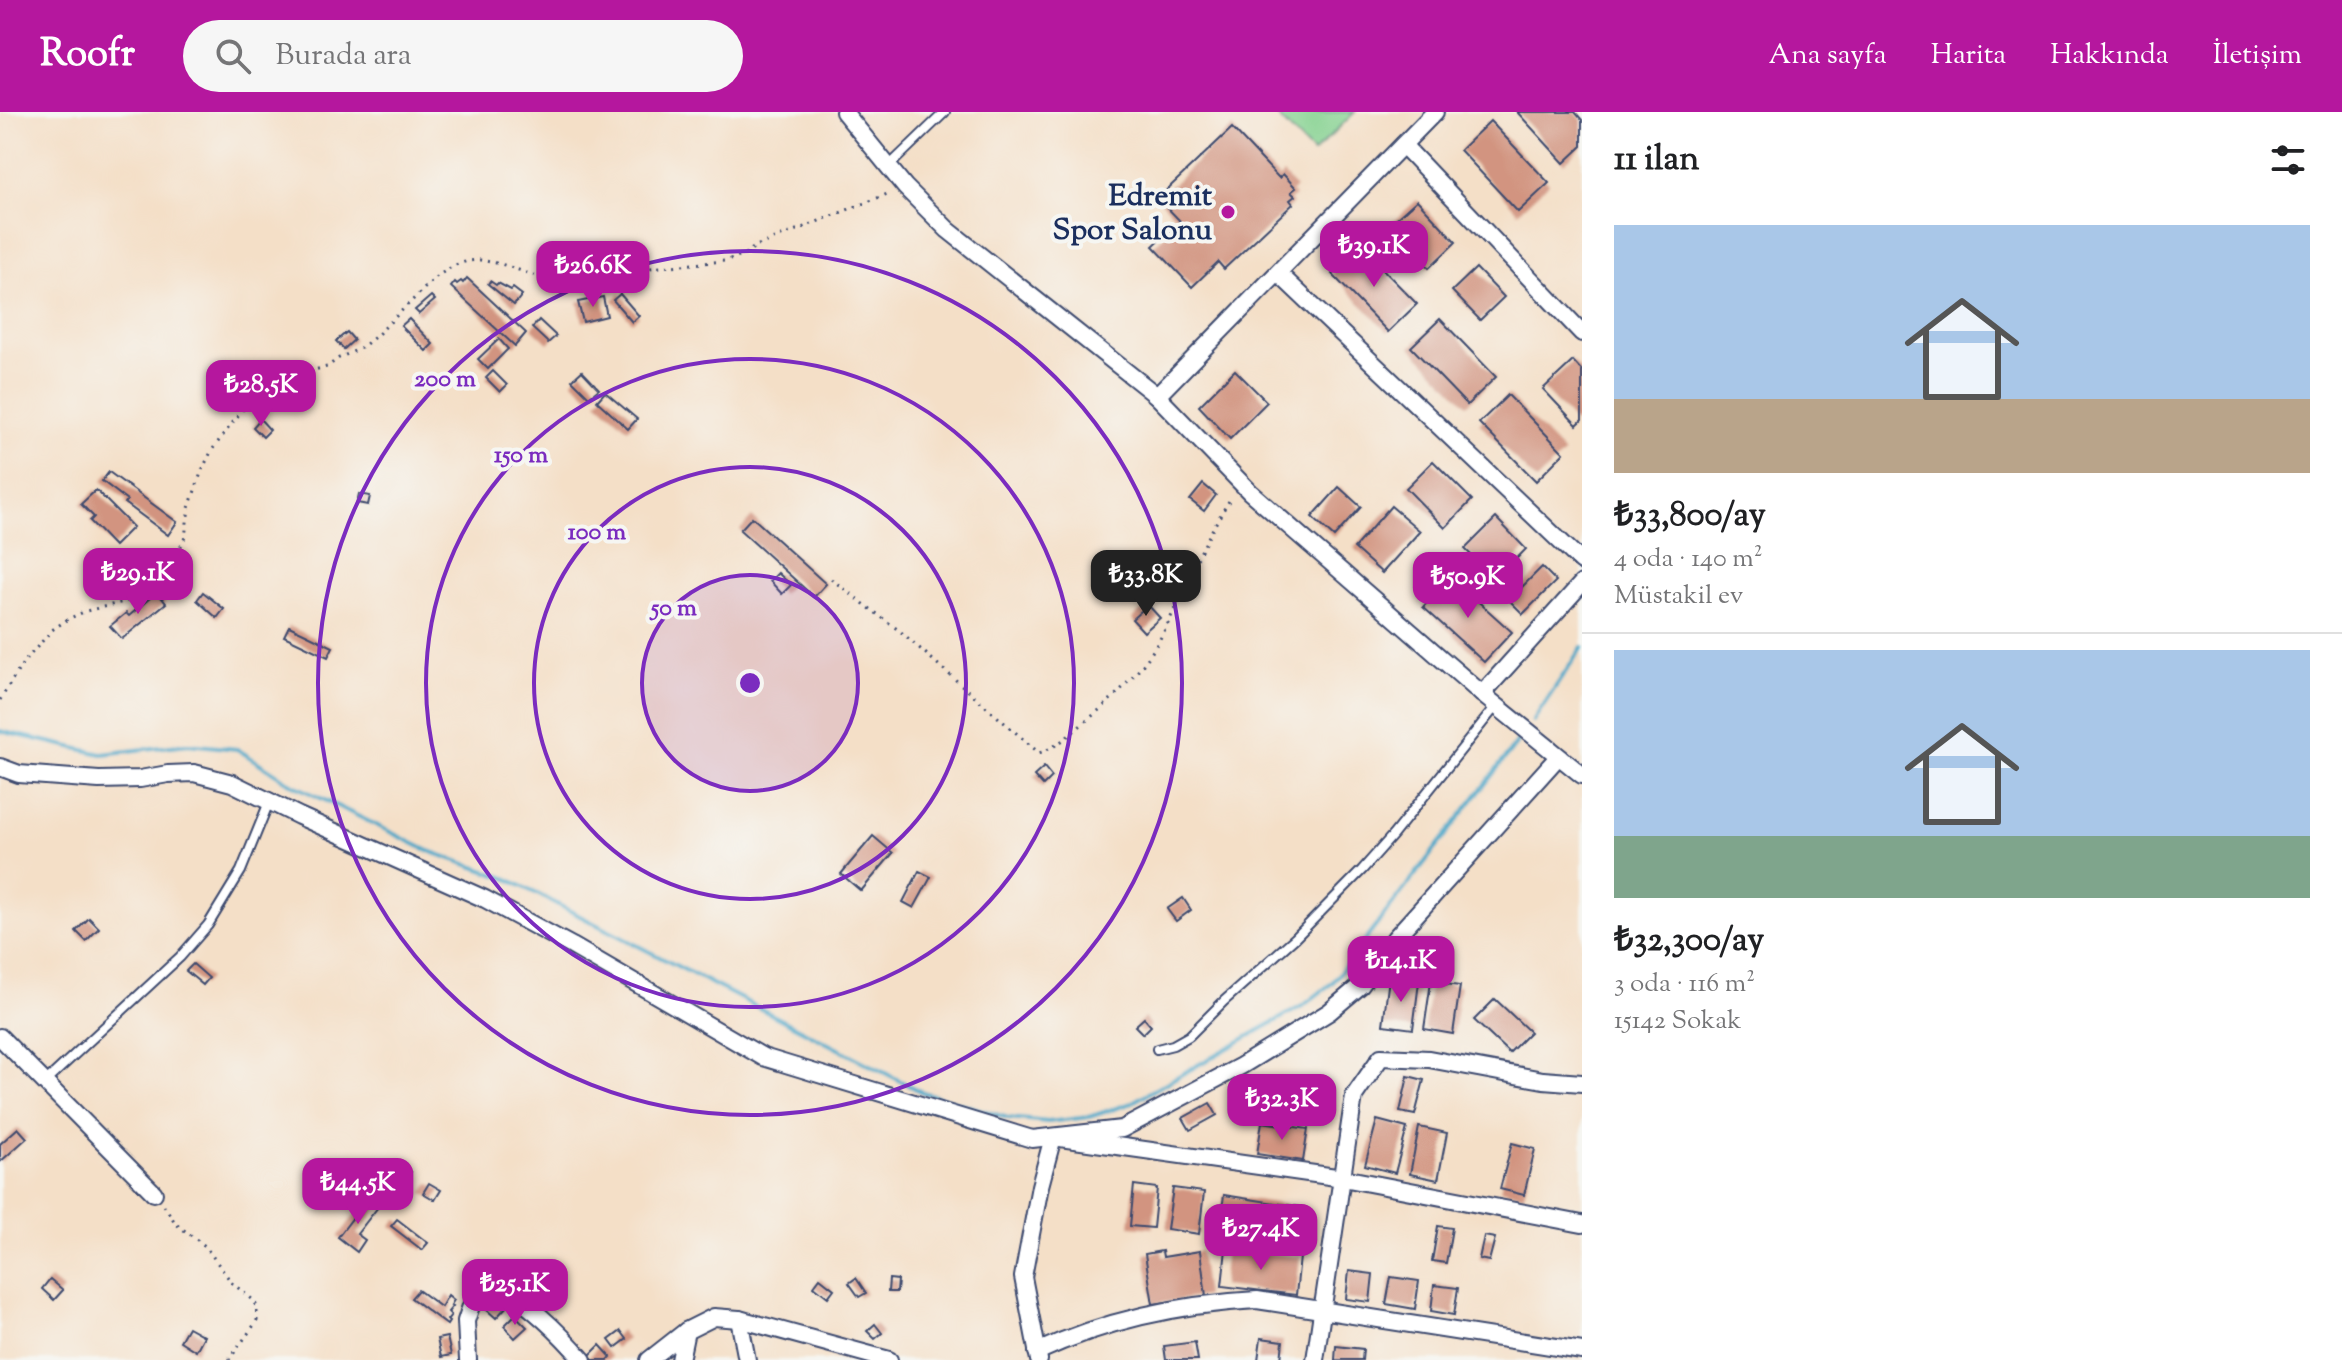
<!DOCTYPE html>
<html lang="tr">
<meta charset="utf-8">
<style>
:root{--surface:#fff;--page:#f6f6f6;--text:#202124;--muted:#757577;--line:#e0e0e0;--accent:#b5179e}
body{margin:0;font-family:"Sorts Mill Goudy",serif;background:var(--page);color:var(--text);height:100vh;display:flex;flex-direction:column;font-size:30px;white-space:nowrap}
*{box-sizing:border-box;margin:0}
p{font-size:26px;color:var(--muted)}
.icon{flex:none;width:44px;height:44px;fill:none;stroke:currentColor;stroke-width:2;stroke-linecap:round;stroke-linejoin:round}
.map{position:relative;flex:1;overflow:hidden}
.panel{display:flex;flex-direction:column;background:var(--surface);width:760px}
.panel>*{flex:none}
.price{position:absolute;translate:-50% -68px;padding:0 18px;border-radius:16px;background:var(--accent);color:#fff;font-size:26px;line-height:52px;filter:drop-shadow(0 2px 4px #0008)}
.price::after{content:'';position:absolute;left:50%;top:48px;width:24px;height:18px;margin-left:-12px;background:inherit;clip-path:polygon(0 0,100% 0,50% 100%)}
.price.current{background:#222;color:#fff}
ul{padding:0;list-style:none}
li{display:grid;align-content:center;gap:16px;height:424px;padding:0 32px}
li+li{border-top:2px solid var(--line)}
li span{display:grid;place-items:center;height:248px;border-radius:0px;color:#555}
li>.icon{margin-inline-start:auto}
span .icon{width:144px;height:144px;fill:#fffc;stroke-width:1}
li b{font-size:34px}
h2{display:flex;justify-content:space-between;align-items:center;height:96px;padding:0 32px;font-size:34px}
header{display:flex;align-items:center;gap:48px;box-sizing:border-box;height:112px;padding:0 40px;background:var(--accent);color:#fff}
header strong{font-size:38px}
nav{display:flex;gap:44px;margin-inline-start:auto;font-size:28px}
.search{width:560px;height:72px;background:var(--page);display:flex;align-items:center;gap:20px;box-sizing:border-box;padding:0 28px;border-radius:44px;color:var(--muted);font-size:30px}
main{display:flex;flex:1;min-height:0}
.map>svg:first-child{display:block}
.green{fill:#84d18f;stroke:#508076;stroke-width:2}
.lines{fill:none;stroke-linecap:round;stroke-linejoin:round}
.stream{stroke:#49a6c7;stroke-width:4}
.building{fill:#d29480}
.service-casing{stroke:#3c496e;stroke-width:12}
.minor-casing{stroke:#3c496e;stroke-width:20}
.path{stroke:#3c496e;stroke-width:3;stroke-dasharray:2 6;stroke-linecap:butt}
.service{stroke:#fff;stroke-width:8}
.minor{stroke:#fff;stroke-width:16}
.ring{fill:none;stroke:#7b2cbf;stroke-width:4}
.poi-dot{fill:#b5179e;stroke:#f6f6f2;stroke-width:3}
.labels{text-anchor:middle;stroke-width:8;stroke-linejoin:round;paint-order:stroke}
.poi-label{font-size:30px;font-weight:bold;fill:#1b2f5e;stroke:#f6f6f2;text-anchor:end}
.centre{fill:#7b2cbf;stroke:#f6f6f2;stroke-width:4}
.ring-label{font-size:24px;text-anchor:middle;font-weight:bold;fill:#7b2cbf;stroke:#f6f6f2;stroke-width:8;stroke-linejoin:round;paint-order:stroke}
</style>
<header>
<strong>Roofr</strong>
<div class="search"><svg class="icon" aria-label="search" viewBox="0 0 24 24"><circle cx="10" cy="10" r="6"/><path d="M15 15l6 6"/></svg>Burada ara</div>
<nav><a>Ana sayfa</a><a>Harita</a><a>Hakkında</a><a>İletişim</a></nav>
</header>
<main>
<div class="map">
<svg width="1582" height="1248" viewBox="0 0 1582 1248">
<rect width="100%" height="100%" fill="#f6f6f2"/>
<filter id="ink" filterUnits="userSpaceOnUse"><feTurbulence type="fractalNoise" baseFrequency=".0125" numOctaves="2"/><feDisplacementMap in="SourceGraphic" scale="16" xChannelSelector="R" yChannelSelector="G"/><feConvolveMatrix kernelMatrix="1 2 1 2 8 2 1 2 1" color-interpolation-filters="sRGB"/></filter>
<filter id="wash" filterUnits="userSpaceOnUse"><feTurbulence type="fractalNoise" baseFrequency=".006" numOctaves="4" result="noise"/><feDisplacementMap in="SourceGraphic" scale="32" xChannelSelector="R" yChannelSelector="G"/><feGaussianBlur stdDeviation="1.8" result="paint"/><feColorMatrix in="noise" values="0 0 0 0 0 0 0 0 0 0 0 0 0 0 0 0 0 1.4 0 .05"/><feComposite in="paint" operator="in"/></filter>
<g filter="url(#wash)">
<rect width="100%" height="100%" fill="#f4dfc7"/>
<polygon class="green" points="1273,0 1355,0 1313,41"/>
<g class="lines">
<g class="stream">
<polyline points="1533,609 1582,535"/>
<polyline points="0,619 102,642 188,632 237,637 292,672 429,739 508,767 922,980 1008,1006 1048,1010 1089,1005 1129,992 1304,893 1332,871 1519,628"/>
</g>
</g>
<g id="blocks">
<g class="building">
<polygon points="1517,0 1575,0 1582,8 1582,34 1564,51"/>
<polygon points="1490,9 1549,71 1518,100 1460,38"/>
<polygon points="1232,16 1279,66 1283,62 1296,76 1291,80 1295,84 1290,88 1293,92 1224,157 1218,150 1192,175 1153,134 1180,109 1158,86"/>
<polygon points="1417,88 1456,130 1429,156 1389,113"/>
<polygon points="1360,134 1417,192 1388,220 1332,162"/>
<polygon points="1476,156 1504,185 1480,208 1452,179"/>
<polygon points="467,166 526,221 515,234 451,175 455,170 457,172 461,169 463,171"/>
<polygon points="490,169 496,173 498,171 511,178 513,176 522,183 514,193 488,172"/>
<polygon points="620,182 639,204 632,210 613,188"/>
<polygon points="431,184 435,188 419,202 415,198"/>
<polygon points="603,185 607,204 583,210 578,190"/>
<polygon points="409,207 433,232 426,239 401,214"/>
<polygon points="1440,207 1496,265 1467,293 1411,235"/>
<polygon points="539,208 556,224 548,231 532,216"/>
<polygon points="347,220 354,228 344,237 336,229"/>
<polygon points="499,227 508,237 488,257 478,247"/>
<polygon points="1573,249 1582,259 1582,308 1577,313 1543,277"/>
<polygon points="1235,258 1267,290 1230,327 1199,294"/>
<polygon points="493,259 507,273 500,280 486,266"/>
<polygon points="582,259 599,277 589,285 572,268"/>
<polygon points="254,262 256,265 261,262 268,273 241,290 232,276"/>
<polygon points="605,280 637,307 628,317 597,289"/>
<polygon points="1508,283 1564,341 1536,369 1479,311"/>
<polygon points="260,307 270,318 263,325 253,315"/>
<polygon points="1433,349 1472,388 1445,416 1406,376"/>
<polygon points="109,360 177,410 168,423 125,391 127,388 102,369"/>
<polygon points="1203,372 1216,383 1204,399 1190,388"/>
<polygon points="1339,375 1361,395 1334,425 1312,405"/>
<polygon points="96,378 133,415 114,434 90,409 94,405 81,392"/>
<polygon points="359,382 370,384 368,393 357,391"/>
<polygon points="1391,394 1420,419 1382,461 1354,436"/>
<polygon points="752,405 826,472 814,485 740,418"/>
<polygon points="1496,406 1526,437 1496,468 1465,437"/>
<polygon points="1542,455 1556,469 1523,502 1509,488"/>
<polygon points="778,461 791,473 782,482 770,469"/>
<polygon points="170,464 181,476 171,484 161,473"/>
<polygon points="1451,465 1512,520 1484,550 1423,495"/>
<polygon points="157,480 166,491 122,527 110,514 126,501 129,504"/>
<polygon points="203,480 224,497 217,506 197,488"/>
<polygon points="1148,493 1160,506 1144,520 1132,507"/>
<polygon points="289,514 333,535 328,545 284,524"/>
<polygon points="1044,655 1052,665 1043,674 1034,664"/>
<polygon points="873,724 893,741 861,779 841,762"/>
<polygon points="919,759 931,765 914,796 903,790"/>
<polygon points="1183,786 1191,798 1176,809 1167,797"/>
<polygon points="89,806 99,816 86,829 76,819"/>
<polygon points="193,852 209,866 203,873 186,859"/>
<polygon points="1389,866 1419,870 1413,917 1383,913"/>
<polygon points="1431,870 1460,874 1453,922 1424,917"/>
<polygon points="1495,887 1530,920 1509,941 1474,908"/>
<polygon points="1144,906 1151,914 1143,922 1135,914"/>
<polygon points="1408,964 1424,968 1415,1003 1400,1000"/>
<polygon points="1210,991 1217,1003 1190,1018 1183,1006"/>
<polygon points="1377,1008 1407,1016 1395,1061 1365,1053"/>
<polygon points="1262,1010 1308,1017 1303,1049 1257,1042"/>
<polygon points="1419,1015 1447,1021 1438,1068 1410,1062"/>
<polygon points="18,1016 27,1026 0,1050 0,1032"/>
<polygon points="1512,1031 1535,1037 1524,1083 1500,1077"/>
<polygon points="405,1056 411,1060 400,1072 395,1067"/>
<polygon points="429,1071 441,1078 435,1088 423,1081"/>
<polygon points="1134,1073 1157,1076 1153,1116 1130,1114"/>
<polygon points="1173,1076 1204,1080 1199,1122 1167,1117"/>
<polygon points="1224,1083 1306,1096 1300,1132 1276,1128 1277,1120 1266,1118 1265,1126 1219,1119"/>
<polygon points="367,1087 378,1095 357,1122 365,1128 357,1140 338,1125"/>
<polygon points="397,1107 428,1131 422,1138 391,1114"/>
<polygon points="1438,1114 1452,1116 1446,1151 1432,1149"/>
<polygon points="1484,1124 1495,1126 1489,1149 1479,1147"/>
<polygon points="1226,1137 1300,1145 1296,1183 1222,1174"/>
<polygon points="1162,1139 1163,1145 1200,1139 1206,1184 1153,1192 1145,1142"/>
<polygon points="1349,1159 1373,1162 1370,1190 1346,1187"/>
<polygon points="1391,1165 1419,1169 1415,1197 1386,1192"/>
<polygon points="820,1166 834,1177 828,1185 814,1174"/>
<polygon points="856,1166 866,1181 859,1185 849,1171"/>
<polygon points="50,1167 63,1178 54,1188 42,1177"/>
<polygon points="889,1167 898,1168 897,1180 888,1180"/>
<polygon points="1434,1173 1458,1176 1454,1203 1431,1199"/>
<polygon points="489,1177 508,1193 496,1206 478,1190"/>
<polygon points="418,1178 441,1195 448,1183 454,1188 451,1193 453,1194 448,1200 451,1203 447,1208 449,1210 447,1213 411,1186"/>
<polygon points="515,1203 527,1215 515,1226 504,1214"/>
<polygon points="875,1212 882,1221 875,1227 867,1219"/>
<polygon points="188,1215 204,1224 196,1239 180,1229"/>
<polygon points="621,1219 627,1227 615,1236 609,1228"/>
<polygon points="447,1225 451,1243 441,1245 437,1227"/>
<polygon points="1261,1226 1283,1229 1281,1248 1258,1248"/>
<polygon points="1195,1230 1198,1248 1166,1248 1164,1234"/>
<polygon points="600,1233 611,1245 608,1248 593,1248 589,1244"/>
<polygon points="1336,1234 1363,1237 1362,1248 1335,1248"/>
</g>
</g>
</g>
<g filter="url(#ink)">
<use href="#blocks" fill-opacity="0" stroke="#3c496e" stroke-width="2"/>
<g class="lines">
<defs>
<g id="service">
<polyline points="889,54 945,0"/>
<polyline points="1157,937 1173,933 1189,924 1224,889 1295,826 1362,758 1393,723 1496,594"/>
<polyline points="45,970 180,845 208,813 241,759 269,690"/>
</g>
<g id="minor">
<polyline points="844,0 905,75 948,118 1157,284 1250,380 1482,582 1582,663"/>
<polyline points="1403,33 1582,221"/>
<polyline points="1278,161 1582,450"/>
<polyline points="1157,284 1435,0"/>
<polyline points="1482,582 1582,471"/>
<polyline points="0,655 19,662 99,668 140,667 168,662 194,661 232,671 299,704 485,787 572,834 763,945 1032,1027 1122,1017 1241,954 1329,900 1361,873 1395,826 1558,645"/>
<polyline points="0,925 154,1081"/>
<polyline points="739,1207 747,1248"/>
<path d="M1037,1240C1106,1208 1181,1192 1257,1188L1582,1239"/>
<path d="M468,1248L466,1209L479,1170L486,1166C524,1187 555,1215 583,1248"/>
<polyline points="649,1248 686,1219 714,1205 739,1207 889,1248"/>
<polyline points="680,1248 686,1219"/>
<polyline points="1039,1248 1023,1165 1040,1074 1053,1025 1343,1066 1582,1112"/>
<polyline points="1315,1248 1354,984 1381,945 1429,947 1543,968 1582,971"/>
</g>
</defs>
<use href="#service" class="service-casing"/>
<use href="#minor" class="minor-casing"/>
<g class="path">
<path d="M831,467L901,520L1039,641C1058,635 1070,622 1085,610C1109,590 1132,569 1150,543C1171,512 1182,477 1199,443C1209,423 1220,403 1232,384"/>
<polyline points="0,588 23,551 52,518 68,507 86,499 136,487 173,452 185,425 189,396 202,358 212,338 243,297 255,285 278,277 296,262 327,255 339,246 361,236 376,224 437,164 455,153 468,149 480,148 501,152 542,166 562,171 584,169 628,158 724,149 745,142 756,134 890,81"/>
<polyline points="164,1093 176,1112 205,1134 232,1171 252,1187 257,1194 257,1209 229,1248"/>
</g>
<use href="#service" class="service"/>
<use href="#minor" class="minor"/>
</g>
</g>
<circle cx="750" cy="571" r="108" fill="#7b2cbf" fill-opacity=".12"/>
<g class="ring">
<circle cx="750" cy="571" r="108"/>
<circle cx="750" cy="571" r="216"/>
<circle cx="750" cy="571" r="324"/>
<circle cx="750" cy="571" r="432"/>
</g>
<circle class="poi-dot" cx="1228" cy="100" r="8"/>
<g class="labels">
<g class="poi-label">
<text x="1212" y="93">Edremit<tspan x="1212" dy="34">Spor Salonu</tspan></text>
</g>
</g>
<circle cx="750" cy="571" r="12" class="centre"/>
<g class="ring-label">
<text x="445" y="274">200 m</text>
<text x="521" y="350">150 m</text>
<text x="597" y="427">100 m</text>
<text x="674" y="503">50 m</text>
</g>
</svg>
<b class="price" style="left:1374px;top:177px">₺39.1K</b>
<b class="price" style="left:593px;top:197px">₺26.6K</b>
<b class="price" style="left:261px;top:316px">₺28.5K</b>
<b class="price" style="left:138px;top:504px">₺29.1K</b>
<b class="price current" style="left:1146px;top:506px">₺33.8K</b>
<b class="price" style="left:1468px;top:508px">₺50.9K</b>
<b class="price" style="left:1401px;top:892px">₺14.1K</b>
<b class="price" style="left:1282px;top:1030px">₺32.3K</b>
<b class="price" style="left:358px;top:1114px">₺44.5K</b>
<b class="price" style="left:1261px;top:1160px">₺27.4K</b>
<b class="price" style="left:515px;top:1215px">₺25.1K</b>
</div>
<section class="panel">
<h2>11 ilan<svg class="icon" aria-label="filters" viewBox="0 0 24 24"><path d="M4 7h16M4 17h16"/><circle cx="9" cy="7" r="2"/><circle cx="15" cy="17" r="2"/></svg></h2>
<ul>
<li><span style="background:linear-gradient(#a9c7e8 70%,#b9a48a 0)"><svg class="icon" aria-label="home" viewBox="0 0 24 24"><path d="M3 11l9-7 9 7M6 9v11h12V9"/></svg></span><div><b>₺33,800/ay</b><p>4 oda · 140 m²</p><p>Müstakil ev</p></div></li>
<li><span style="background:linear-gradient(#a9c7e8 75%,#7fa58c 0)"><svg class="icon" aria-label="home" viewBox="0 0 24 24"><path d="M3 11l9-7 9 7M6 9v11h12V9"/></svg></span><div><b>₺32,300/ay</b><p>3 oda · 116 m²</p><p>15142 Sokak</p></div></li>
</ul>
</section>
</main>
